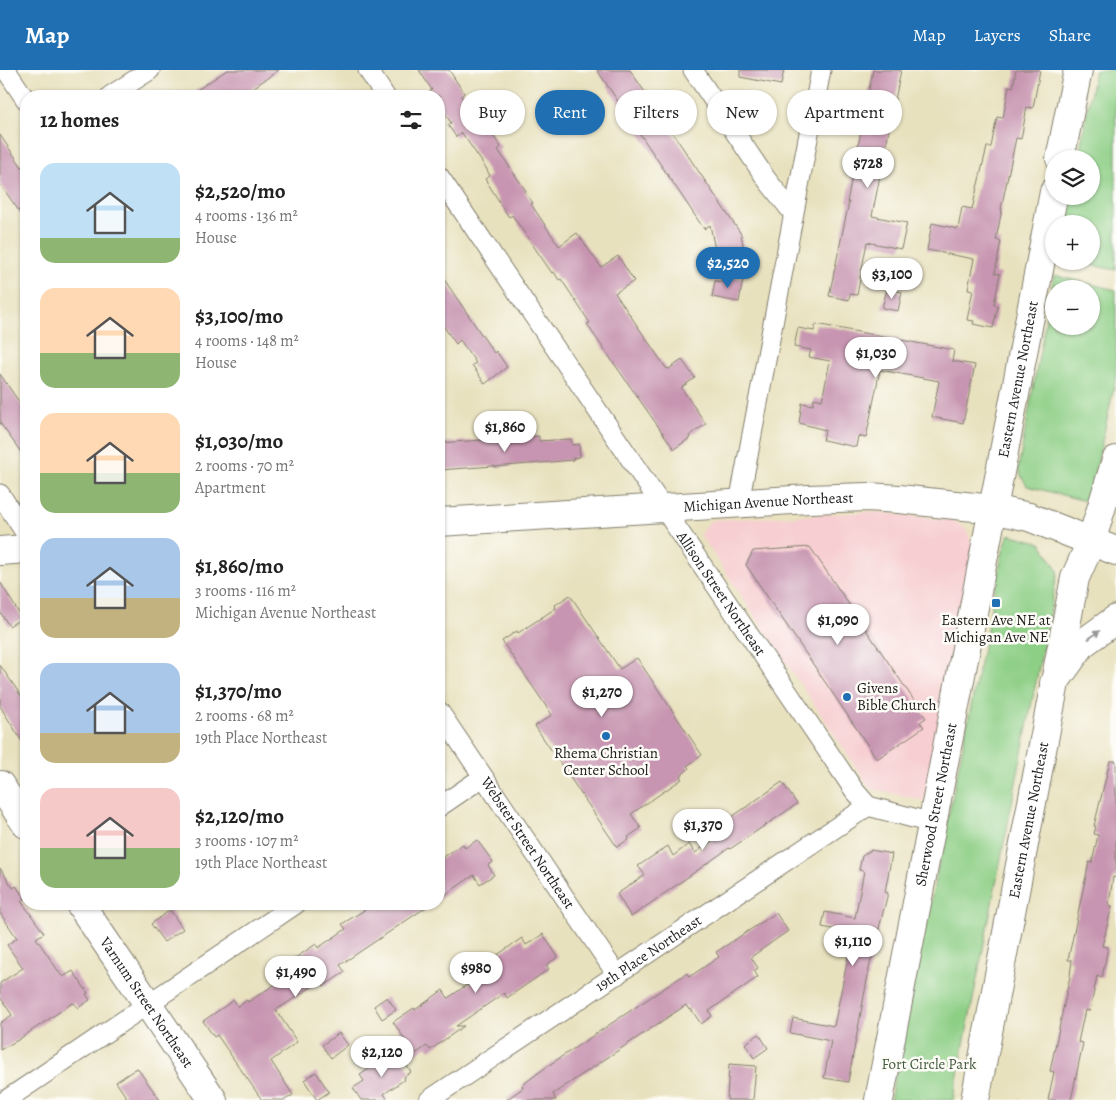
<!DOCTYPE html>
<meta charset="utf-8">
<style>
:root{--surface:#fff;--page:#f6f6f6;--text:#222;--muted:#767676;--accent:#1f6fb2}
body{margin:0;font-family:Alegreya,serif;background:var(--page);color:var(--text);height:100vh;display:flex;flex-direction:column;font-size:19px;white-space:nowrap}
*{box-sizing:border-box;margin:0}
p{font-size:16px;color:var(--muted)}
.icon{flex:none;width:28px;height:28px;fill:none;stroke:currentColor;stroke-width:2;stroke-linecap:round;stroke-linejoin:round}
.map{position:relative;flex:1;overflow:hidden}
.panel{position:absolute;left:20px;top:20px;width:425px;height:820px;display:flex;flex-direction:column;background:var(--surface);border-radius:20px;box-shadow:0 1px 4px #0004}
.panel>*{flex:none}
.top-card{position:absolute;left:460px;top:20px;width:475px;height:45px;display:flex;gap:10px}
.fabs{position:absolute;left:1045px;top:80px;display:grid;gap:10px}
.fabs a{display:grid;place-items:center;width:55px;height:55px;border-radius:50%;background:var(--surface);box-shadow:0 1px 4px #0004;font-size:25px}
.price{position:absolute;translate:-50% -42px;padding:0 11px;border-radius:18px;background:#fff;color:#222;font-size:16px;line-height:32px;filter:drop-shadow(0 1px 2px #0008)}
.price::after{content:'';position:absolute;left:50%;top:30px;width:15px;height:11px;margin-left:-8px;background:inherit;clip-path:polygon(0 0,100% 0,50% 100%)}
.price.selected{background:var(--accent);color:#fff}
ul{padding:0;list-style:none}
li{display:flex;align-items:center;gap:15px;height:125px;padding:0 20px}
li span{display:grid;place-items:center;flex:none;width:140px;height:100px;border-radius:15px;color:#555}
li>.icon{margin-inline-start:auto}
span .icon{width:60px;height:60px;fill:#fffc;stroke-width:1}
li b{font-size:21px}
h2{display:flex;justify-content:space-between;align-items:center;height:60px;padding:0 20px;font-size:21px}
.pill{padding:0 18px;border-radius:22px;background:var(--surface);box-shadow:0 1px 4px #0004;font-size:18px;line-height:45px}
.pill.selected{background:var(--accent);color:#fff}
header{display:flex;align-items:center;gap:30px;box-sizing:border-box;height:70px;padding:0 25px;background:var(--accent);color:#fff}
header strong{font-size:24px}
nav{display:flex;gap:28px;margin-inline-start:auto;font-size:18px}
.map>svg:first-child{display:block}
.built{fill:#f7cfd2}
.green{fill:#8ecf86;stroke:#557651;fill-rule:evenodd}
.building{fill:#c795b1}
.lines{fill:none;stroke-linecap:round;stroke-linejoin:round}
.street-casing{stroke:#827e6d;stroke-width:21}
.secondary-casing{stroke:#827e6d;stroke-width:30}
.primary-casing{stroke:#827e6d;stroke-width:30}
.street{stroke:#fff;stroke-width:19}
.secondary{stroke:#fff;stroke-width:28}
.primary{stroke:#fff;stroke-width:28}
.oneway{fill:#999}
.poi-dot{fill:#1f6fb2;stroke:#fdfcf7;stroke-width:2}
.labels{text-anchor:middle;stroke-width:5;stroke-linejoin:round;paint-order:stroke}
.street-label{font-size:15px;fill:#1c1c1c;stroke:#fdfcf7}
.poi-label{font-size:15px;fill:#1c1c1c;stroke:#fdfcf7}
.park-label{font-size:15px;fill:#445b41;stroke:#fdfcf7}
</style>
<header>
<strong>Map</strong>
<nav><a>Map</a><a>Layers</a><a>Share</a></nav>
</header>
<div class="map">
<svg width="1116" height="1030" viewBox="0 0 1116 1030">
<rect width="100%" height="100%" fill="#fdfcf7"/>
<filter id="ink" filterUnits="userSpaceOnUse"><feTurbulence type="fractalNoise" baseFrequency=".02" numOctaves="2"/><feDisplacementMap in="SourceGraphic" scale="10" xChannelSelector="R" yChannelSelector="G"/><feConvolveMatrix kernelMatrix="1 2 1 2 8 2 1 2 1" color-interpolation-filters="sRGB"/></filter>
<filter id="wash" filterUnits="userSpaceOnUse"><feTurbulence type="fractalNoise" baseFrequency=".0096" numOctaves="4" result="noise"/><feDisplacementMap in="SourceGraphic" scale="20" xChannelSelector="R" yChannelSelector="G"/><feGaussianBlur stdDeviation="1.12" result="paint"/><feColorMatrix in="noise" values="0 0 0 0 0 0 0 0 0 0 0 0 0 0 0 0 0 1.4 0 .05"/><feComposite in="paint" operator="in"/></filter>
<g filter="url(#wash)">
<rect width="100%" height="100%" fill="#e8e1be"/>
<polygon class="built" points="872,442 953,450 967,460 974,480 925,731 870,718 700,464 711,450"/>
<g class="green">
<polygon points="1095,0 1116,0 1116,200 1068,191 1091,191 1091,154 1066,154 1071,126 1091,126 1091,89 1078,89"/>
<path d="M1054,205L1116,220V308L1089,432L1027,416L1018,400ZM1054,219H1091V256H1054Z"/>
<polygon points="1009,464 1041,473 1058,501 953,1030 890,1030 1003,481"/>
</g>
<g id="blocks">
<g class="building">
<polygon points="227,0 279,0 250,20 254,26 188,26"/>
<polygon points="419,0 449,0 464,23 461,26 484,60 487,57 501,77 498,80 526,121 525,122 533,133 531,134 559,176 577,163 601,197 618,186 634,211 615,223 666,298 669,299 682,290 695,308 682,317 682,319 706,354 689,366 690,368 674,379 592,262 587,254 590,253 561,209 559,210 554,202 552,203 512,145 509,147 498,131 499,131 485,109 490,106 486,98 462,63 456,67 448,55 451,53 439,34 439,26 433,26 430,21 432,20"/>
<polygon points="597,0 630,0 741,164 745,185 717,190 710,155 704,159"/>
<polygon points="740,0 784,0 781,15 740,7"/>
<polygon points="873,0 901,0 872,146 907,153 901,179 867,172 857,225 850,224 849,230 829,226 849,132 847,132"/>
<polygon points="1016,0 1040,0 1033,38 1027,37 1021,69 1016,68 1001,139 1002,139 996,170 1001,171 995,203 1000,204 994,235 998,236 993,258 973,254 974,251 967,250 973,220 968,219 974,189 927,180 932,153 958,159 962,137 972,139 987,77 991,77 997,47 1003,48 1009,16 1013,17"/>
<polygon points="0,65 26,103 26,151 0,114"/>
<polygon points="439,202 494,283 496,281 507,297 485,314 472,295 476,293 460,270 456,274 439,250"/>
<polygon points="720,205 743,209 739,232 712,227 715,211 722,212"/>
<polygon points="887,219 902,222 898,241 882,238"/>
<polygon points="816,254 954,280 952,291 975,295 963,353 932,347 939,311 880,300 866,368 858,366 856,377 823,370 825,360 799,353 802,333 813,335 814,328 822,330 830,291 809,287 811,280 794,277 798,258 814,261"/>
<polygon points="0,304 26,342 26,389 0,353"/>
<polygon points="539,366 539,371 571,369 572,375 579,374 580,387 573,388 573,390 495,397 494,396 439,400 439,373"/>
<polygon points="810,477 926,648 920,652 924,657 877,689 746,495 753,481"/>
<polygon points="0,512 22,548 9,556 0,542"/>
<polygon points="570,525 620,599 637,588 702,685 687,696 689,698 680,707 682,709 631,744 641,758 628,767 629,769 617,777 535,656 552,645 502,571 517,561 518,563 556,538 555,535"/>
<polygon points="0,595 26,633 26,678 0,636"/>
<polygon points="1110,691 1116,691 1116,808 1113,807 1109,835 1112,836 1102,876 1108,877 1102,908 1097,906 1090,941 1085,940 1078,972 1083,973 1071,1030 1048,1030 1054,1002 1050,1001 1070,906 1072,890 1068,890 1089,792 1092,793 1098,765 1094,764 1096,756 1094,756"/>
<polygon points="782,712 797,734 730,779 729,778 631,847 617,824 645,805 638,796 668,776 673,786 689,774 695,783 720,765 716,758"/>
<polygon points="477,770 493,792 488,795 494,805 480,814 474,805 439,829 439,790 463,774 465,778"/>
<polygon points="871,780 892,784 885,822 888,823 870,894 848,1012 824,1008 831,971 790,963 793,948 834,956 853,863 822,857 825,842 855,848 864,801 859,800 862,786"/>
<polygon points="0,798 13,818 16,816 25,829 21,831 44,863 36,868 61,905 63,907 73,901 88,923 86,924 90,930 78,938 74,933 71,934 18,970 0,980 0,953 12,945 0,927 0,913 23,898 7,875 17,868 0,843"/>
<polygon points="374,834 431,834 340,895 345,902 324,916 321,911 276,940 297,972 271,991 293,1025 285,1030 262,1030 217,965 214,967 203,951 234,930 238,937 247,930 248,932 280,911 276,901 316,874 318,878 346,859 342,854"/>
<polygon points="170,840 183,859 164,872 151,854"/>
<polygon points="776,843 788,861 751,887 758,898 754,901 758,907 709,941 712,946 701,954 691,939 689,940 686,935 553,1024 556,1030 506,1030 523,1018 522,1015 549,995 687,903 689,907 719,887 716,882"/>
<polygon points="543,864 558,887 546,895 549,899 507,928 504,923 456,956 464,956 430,980 427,976 415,984 393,952 414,938 415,940 443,920 448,928 489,900 487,898 492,894 490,890 522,868 526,875"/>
<polygon points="387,927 396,940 382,949 374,936"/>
<polygon points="339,963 348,975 331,988 322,975"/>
<polygon points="759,964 768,978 754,988 745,974"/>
<polygon points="396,980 411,1002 404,1007 405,1009 384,1024 388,1030 361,1030 353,1018 364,1011 360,1005"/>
<polygon points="729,994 756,996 753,1030 727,1030"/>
<polygon points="137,998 160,1030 130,1030 128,1027 127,1028 116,1012"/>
<polygon points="316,1002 329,1022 317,1030 304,1010"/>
</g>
</g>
</g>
<g filter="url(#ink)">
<use href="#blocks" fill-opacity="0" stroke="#827e6d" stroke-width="1"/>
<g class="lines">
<defs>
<g id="street">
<polyline points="6,0 26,30"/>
<polyline points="368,0 385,26"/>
<polyline points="693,0 767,110 793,143"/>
<polyline points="110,26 150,0"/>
<path id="s1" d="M439,106L854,720L868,736L932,753"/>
<polyline points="0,424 26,464"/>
<polyline points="739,433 821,0"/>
<path id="s2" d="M439,641L617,905"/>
<polyline points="439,737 483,707"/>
<polyline points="6,1030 296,834"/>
<path id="s3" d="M429,1030L868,736"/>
</g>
<g id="secondary">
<polyline points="1060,89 1078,0"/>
<polyline points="0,715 26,754"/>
<path id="s4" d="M80,834L213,1030"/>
<path id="s5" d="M879,1030L1054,122"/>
<path id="s6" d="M975,1030L1075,508L1091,472L1116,390"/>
</g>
<g id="primary">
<path id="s7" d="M439,452L809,429L867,427L899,429L993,439L1029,447L1116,481"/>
<polyline points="0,481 26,479"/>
<polyline points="1054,613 1082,574 1116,549"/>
</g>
</defs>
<use href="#street" class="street-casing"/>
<use href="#secondary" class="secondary-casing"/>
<use href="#primary" class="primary-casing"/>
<use href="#street" class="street"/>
<use href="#secondary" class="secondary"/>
<use href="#primary" class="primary"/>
</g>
<defs><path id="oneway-solid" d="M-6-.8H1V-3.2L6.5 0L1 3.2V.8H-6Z" transform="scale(1.25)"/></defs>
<use class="oneway" href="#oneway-solid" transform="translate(1094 565) rotate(-36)"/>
</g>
<g class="poi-dot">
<rect x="991" y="528" width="10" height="10" rx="2.5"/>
<circle cx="847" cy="627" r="5"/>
<circle cx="606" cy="666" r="5"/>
</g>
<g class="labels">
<g class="street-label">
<text dy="5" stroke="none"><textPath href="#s5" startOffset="734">Eastern Avenue Northeast</textPath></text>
<text dy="5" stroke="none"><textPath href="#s7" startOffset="330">Michigan Avenue Northeast</textPath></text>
<text dy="5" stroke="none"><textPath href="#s1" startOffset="504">Allison Street Northeast</textPath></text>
<text dy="5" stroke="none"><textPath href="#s5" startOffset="301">Sherwood Street Northeast</textPath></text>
<text dy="5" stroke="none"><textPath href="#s6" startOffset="285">Eastern Avenue Northeast</textPath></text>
<text dy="5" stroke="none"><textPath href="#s2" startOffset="159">Webster Street Northeast</textPath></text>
<text dy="5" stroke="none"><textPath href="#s3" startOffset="264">19th Place Northeast</textPath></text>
<text dy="5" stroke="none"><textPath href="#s4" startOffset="119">Varnum Street Northeast</textPath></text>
</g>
<g class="poi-label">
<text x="996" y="555">Eastern Ave NE at<tspan x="996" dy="17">Michigan Ave NE</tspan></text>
<text x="857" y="623" text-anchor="start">Givens<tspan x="857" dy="17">Bible Church</tspan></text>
<text x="606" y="688">Rhema Christian<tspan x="606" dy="17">Center School</tspan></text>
</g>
<g class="park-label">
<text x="929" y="999">Fort Circle Park</text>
</g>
</g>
</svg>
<div class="fabs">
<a><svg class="icon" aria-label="layers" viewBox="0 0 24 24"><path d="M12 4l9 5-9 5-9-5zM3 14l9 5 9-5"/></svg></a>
<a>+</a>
<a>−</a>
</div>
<b class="price" style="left:868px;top:119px">$728</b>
<b class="price selected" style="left:728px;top:219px">$2,520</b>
<b class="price" style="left:892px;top:230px">$3,100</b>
<b class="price" style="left:876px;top:309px">$1,030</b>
<b class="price" style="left:505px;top:383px">$1,860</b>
<b class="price" style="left:838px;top:576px">$1,090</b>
<b class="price" style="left:602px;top:648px">$1,270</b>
<b class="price" style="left:703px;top:781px">$1,370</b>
<b class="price" style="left:853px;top:897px">$1,110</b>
<b class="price" style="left:476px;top:924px">$980</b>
<b class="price" style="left:296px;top:928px">$1,490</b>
<b class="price" style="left:382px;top:1008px">$2,120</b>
<div class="top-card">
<a class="pill">Buy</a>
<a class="pill selected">Rent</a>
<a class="pill">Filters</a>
<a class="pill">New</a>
<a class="pill">Apartment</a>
</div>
<section class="panel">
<h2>12 homes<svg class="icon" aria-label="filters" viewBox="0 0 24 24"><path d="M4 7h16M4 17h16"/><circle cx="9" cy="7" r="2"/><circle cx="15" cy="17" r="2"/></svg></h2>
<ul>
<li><span style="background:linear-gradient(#bfe0f5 75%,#8fb573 0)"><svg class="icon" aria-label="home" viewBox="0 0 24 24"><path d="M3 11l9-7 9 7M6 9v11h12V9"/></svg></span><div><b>$2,520/mo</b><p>4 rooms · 136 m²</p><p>House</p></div></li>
<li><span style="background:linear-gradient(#ffd9b3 65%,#8fb573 0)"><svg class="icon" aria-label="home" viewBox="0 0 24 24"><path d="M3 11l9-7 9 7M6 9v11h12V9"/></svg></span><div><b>$3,100/mo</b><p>4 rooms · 148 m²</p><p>House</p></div></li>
<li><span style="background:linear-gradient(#ffd9b3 60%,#8fb573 0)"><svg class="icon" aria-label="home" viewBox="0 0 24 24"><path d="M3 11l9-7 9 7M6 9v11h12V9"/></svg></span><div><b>$1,030/mo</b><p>2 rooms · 70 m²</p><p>Apartment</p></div></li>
<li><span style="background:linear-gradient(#a9c7e8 60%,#c2b280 0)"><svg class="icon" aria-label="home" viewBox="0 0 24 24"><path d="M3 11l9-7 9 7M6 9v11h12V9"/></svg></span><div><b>$1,860/mo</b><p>3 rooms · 116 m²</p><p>Michigan Avenue Northeast</p></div></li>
<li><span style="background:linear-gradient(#a9c7e8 70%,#c2b280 0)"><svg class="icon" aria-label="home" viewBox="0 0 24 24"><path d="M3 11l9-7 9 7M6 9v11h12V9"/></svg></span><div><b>$1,370/mo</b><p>2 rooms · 68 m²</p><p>19th Place Northeast</p></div></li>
<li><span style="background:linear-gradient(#f6c9c9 60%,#8fb573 0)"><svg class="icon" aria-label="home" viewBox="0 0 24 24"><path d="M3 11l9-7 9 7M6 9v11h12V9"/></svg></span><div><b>$2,120/mo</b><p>3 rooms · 107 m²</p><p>19th Place Northeast</p></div></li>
</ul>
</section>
</div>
